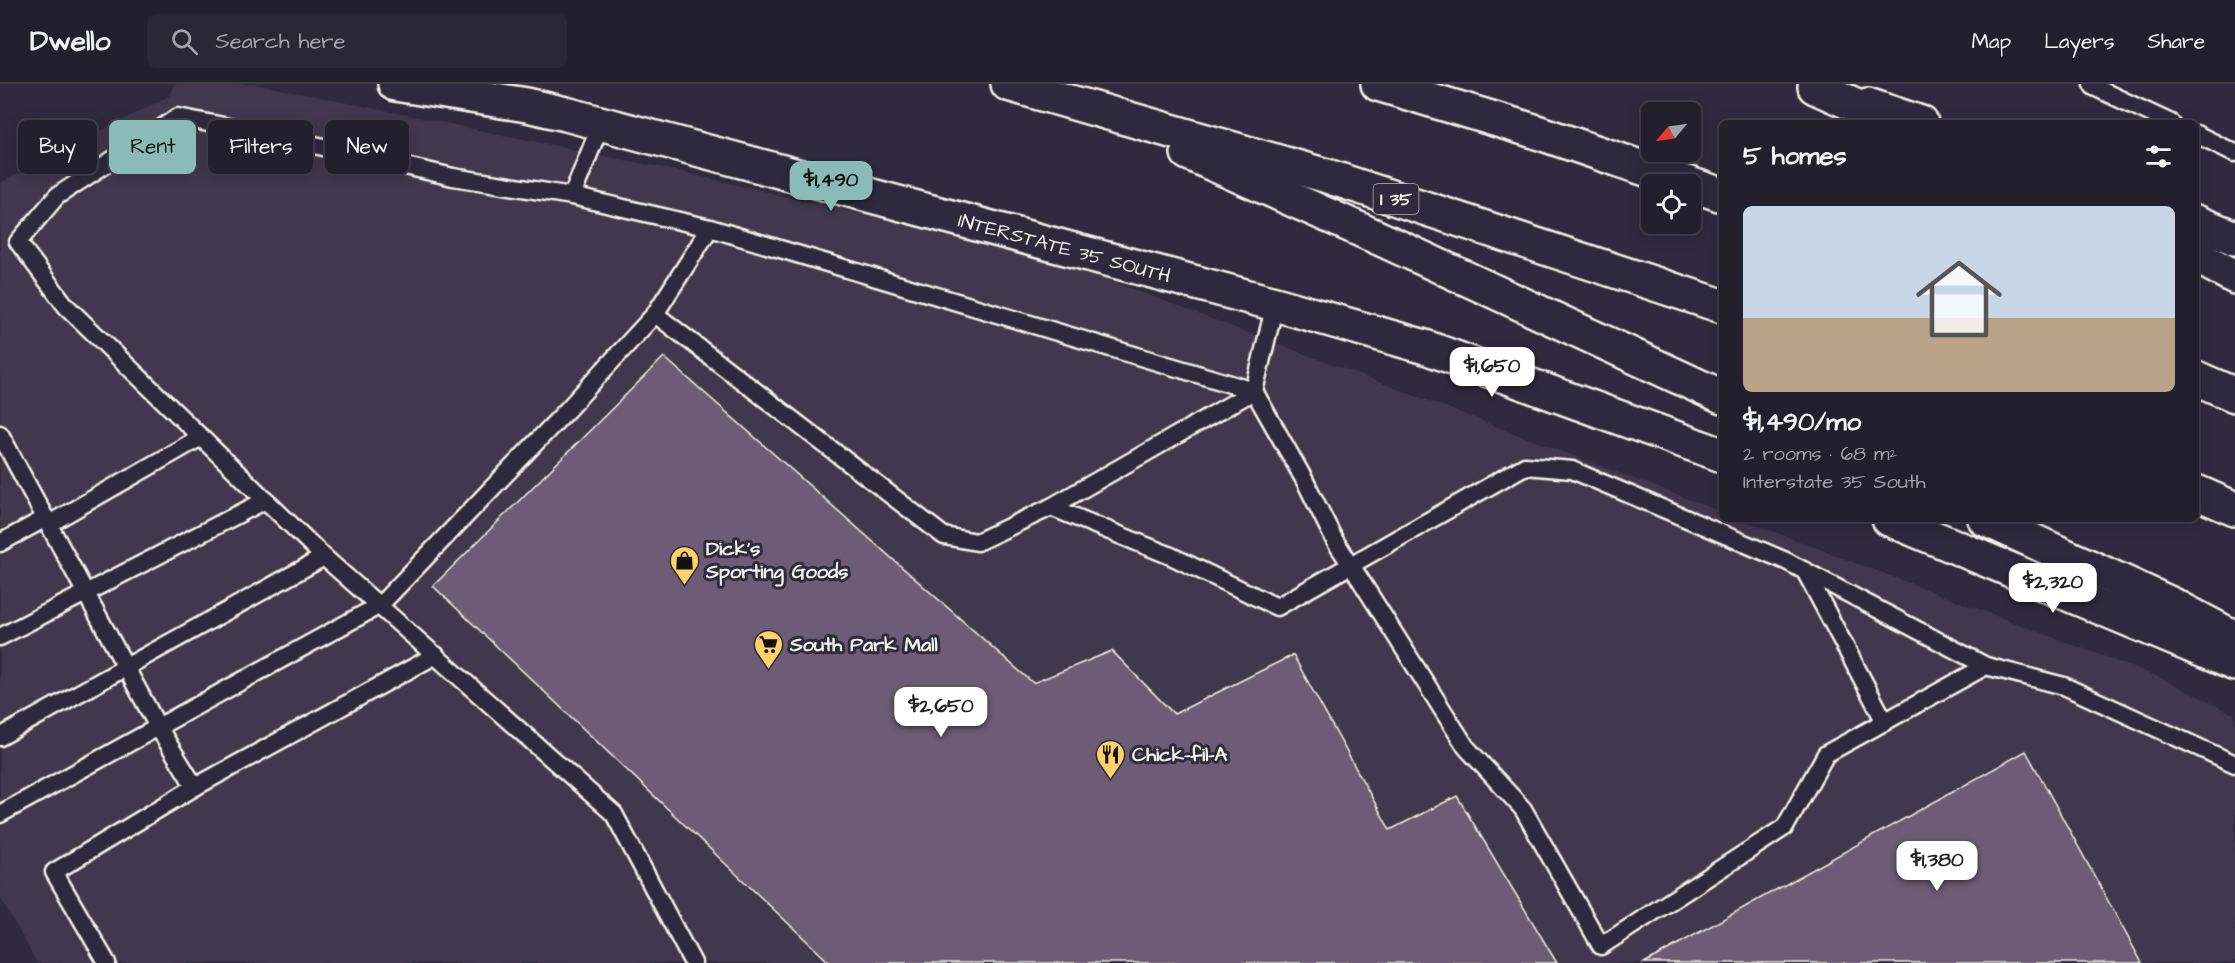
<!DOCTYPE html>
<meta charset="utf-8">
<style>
:root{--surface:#23202e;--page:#2b2836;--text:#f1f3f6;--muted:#a3a3aa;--line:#403e4a;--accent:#8bbbb9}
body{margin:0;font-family:"Architects Daughter",sans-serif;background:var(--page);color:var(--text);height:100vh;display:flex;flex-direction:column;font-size:22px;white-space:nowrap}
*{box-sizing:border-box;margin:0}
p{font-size:20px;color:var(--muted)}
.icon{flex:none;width:33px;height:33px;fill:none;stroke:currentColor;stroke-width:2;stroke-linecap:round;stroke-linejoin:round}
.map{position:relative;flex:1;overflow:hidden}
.details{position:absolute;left:1719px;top:36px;width:480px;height:402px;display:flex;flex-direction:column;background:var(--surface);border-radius:9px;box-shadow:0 3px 15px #0003,0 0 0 2px var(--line)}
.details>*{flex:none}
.hud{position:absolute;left:18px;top:36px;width:570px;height:54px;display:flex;gap:12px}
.needle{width:39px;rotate:241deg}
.buttons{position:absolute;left:1641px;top:18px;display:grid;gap:12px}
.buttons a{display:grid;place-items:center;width:60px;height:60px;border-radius:9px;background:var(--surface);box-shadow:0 3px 15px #0003,0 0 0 2px var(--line);font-size:30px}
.price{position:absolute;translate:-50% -51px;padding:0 14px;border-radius:12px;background:#fff;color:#222;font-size:20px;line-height:39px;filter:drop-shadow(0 2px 3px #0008)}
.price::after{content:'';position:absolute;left:50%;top:36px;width:18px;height:14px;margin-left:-9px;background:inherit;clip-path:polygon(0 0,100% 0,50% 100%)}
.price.active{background:var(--accent);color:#111}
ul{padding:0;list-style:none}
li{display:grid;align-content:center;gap:12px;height:318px;padding:0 24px}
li+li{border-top:2px solid var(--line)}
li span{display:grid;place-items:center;height:186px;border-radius:9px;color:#555}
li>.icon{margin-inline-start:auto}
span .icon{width:108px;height:108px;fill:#fffc;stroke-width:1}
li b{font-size:26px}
h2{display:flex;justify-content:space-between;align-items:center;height:72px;padding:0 24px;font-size:26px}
.pill{padding:0 21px;border-radius:9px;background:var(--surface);box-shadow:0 3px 15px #0003,0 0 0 2px var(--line);font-size:21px;line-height:54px}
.pill.active{background:var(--accent);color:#111}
header{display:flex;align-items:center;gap:36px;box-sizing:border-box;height:84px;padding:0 30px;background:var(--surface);border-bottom:2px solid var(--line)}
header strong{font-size:28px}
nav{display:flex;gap:33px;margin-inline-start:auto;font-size:21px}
.search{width:420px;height:54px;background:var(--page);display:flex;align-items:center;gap:15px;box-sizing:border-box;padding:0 21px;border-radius:9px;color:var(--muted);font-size:22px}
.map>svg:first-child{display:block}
.built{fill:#42394e}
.building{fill:#6d5b75;stroke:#f4f1e8;stroke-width:1.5}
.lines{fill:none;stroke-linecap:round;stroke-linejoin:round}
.lane-casing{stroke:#f4f1e8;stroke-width:21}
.secondary-casing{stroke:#f4f1e8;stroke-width:38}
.highway-casing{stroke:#f4f1e8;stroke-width:38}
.lane{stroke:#2f2a3d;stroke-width:16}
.secondary{stroke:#2f2a3d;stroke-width:33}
.highway{stroke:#2f2a3d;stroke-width:33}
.labels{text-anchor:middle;stroke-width:6;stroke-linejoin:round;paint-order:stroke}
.shield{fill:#2f2a3d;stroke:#b9b5b5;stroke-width:1.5}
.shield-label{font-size:18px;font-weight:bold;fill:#f4f1e8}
.street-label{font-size:20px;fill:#f4f1e8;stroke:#2f2a3d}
.poi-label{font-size:20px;font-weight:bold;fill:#f4f1e8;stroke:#2f2a3d;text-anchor:start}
</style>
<header>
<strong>Dwello</strong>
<div class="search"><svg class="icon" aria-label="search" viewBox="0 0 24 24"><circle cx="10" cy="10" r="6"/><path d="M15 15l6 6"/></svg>Search here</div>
<nav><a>Map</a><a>Layers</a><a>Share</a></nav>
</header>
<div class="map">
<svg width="2235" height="879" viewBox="0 0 2235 879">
<rect width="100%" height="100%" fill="#2f2a3d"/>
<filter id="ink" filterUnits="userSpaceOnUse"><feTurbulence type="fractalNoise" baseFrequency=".0167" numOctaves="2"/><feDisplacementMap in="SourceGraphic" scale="12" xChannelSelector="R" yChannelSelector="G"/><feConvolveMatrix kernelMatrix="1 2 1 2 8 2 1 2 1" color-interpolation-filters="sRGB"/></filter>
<g filter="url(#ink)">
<polygon class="built" points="174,0 255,0 664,84 1048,173 1722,428 1722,435 1740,435 2161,594 2235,631 2235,879 37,879 0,813 0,99 171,11"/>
<g class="building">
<polygon points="664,273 1033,599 1112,567 1174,630 1293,571 1390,746 1457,712 1557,879 830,879 433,502"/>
<polygon points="2026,667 2142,879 1644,879"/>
</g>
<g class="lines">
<defs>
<g id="lane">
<polyline points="2092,0 2094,3 2171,39"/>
<polyline points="2196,50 2235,69"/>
<polyline points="572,112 453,93 293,56 178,33 57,112 18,158 66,222 324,473 614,730 693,879"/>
<polyline points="710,144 1254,307 1275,220"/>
<polyline points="655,230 944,452 977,458 1051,423"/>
<polyline points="0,350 158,643 195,703 54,788 107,879"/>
<polyline points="49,440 201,353"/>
<polyline points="0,459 46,434"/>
<polyline points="1805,487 1885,638"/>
<polyline points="0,553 266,416"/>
<polyline points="1986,582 1826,670 1785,743 1601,862 1523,725 1466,663 1351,481 1335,457 1305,397 1254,307 1051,423 1171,472 1277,523 1525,382 1572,386 1786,477 1986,582 2064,602 2235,680"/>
<polyline points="0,653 324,473"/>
<polyline points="195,703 436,571"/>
<polyline points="0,730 380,521 567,326 655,230 710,144 572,112 601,40"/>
</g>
<g id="secondary">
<path id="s1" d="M395,0L527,21L566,30L1275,220L1425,263L1722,371"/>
<polyline points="1868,21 1921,39"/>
<polyline points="2196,138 2235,154"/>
<polyline points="1889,435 2235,580"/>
</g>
<g id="highway">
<polyline points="1008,0 1327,92 1722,222"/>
<polyline points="1378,0 1534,47 1722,111"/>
<polyline points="1815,3 1895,39"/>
<polyline points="1188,69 1381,155 1722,313"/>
<polyline points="2196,172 2235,193"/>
<polyline points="2196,294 2235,311"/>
<polyline points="2196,408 2235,425"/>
<polyline points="1985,435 2173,521 2235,554"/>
</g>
</defs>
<use href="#lane" class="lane-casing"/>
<use href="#secondary" class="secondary-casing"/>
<use href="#highway" class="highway-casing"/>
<use href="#lane" class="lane"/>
<use href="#secondary" class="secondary"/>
<use href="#highway" class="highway"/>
</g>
</g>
<defs>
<symbol id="shop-pin" viewBox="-11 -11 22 30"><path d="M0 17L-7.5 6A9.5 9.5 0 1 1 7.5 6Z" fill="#ffd166" stroke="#2f2a3d"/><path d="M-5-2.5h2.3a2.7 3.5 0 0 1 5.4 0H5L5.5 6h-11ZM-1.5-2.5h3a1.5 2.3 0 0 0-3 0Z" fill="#111"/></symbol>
<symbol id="supermarket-pin" viewBox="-11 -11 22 30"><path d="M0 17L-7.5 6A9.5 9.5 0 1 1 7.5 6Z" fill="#ffd166" stroke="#2f2a3d"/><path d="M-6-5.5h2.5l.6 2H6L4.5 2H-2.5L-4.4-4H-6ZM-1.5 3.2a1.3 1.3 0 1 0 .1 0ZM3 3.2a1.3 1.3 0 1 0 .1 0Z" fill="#111"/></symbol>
<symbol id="restaurant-pin" viewBox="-11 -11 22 30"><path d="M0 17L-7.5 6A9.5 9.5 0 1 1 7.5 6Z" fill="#ffd166" stroke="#2f2a3d"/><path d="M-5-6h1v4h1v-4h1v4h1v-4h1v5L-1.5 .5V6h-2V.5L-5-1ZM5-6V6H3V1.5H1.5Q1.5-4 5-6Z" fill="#111"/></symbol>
</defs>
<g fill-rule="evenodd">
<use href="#shop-pin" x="668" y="460" width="33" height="45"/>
<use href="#supermarket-pin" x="752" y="544" width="33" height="45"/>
<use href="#restaurant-pin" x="1094" y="654" width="33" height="45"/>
</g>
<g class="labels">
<rect class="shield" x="1373.5" y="100" width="45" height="30" rx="4.5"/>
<g class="shield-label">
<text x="1396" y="121">I 35</text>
</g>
<g class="street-label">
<text dy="7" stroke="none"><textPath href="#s1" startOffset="690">INTERSTATE 35 SOUTH</textPath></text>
</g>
<g class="poi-label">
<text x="706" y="471">Dick's<tspan x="706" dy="23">Sporting Goods</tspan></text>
<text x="790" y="567">South Park Mall</text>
<text x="1132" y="677">Chick-fil-A</text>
</g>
</g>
</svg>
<div class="buttons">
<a><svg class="needle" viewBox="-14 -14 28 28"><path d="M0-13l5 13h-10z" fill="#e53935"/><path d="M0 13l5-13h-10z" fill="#a3a3aa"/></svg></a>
<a><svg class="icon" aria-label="locate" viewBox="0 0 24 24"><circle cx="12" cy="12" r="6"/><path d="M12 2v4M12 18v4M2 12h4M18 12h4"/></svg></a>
</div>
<b class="price active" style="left:831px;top:128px">$1,490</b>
<b class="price" style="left:1492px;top:314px">$1,650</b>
<b class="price" style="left:2053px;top:530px">$2,320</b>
<b class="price" style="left:941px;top:654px">$2,650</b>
<b class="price" style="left:1937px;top:808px">$1,380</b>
<div class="hud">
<a class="pill">Buy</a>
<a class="pill active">Rent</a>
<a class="pill">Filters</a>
<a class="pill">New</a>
</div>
<section class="details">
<h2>5 homes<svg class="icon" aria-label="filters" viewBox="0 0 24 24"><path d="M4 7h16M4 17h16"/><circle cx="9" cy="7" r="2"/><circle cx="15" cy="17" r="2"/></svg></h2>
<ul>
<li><span style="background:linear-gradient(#c9d6e8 60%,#b9a48a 0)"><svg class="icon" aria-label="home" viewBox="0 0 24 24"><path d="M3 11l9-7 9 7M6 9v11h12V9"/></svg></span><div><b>$1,490/mo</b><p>2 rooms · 68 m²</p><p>Interstate 35 South</p></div></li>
</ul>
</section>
</div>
